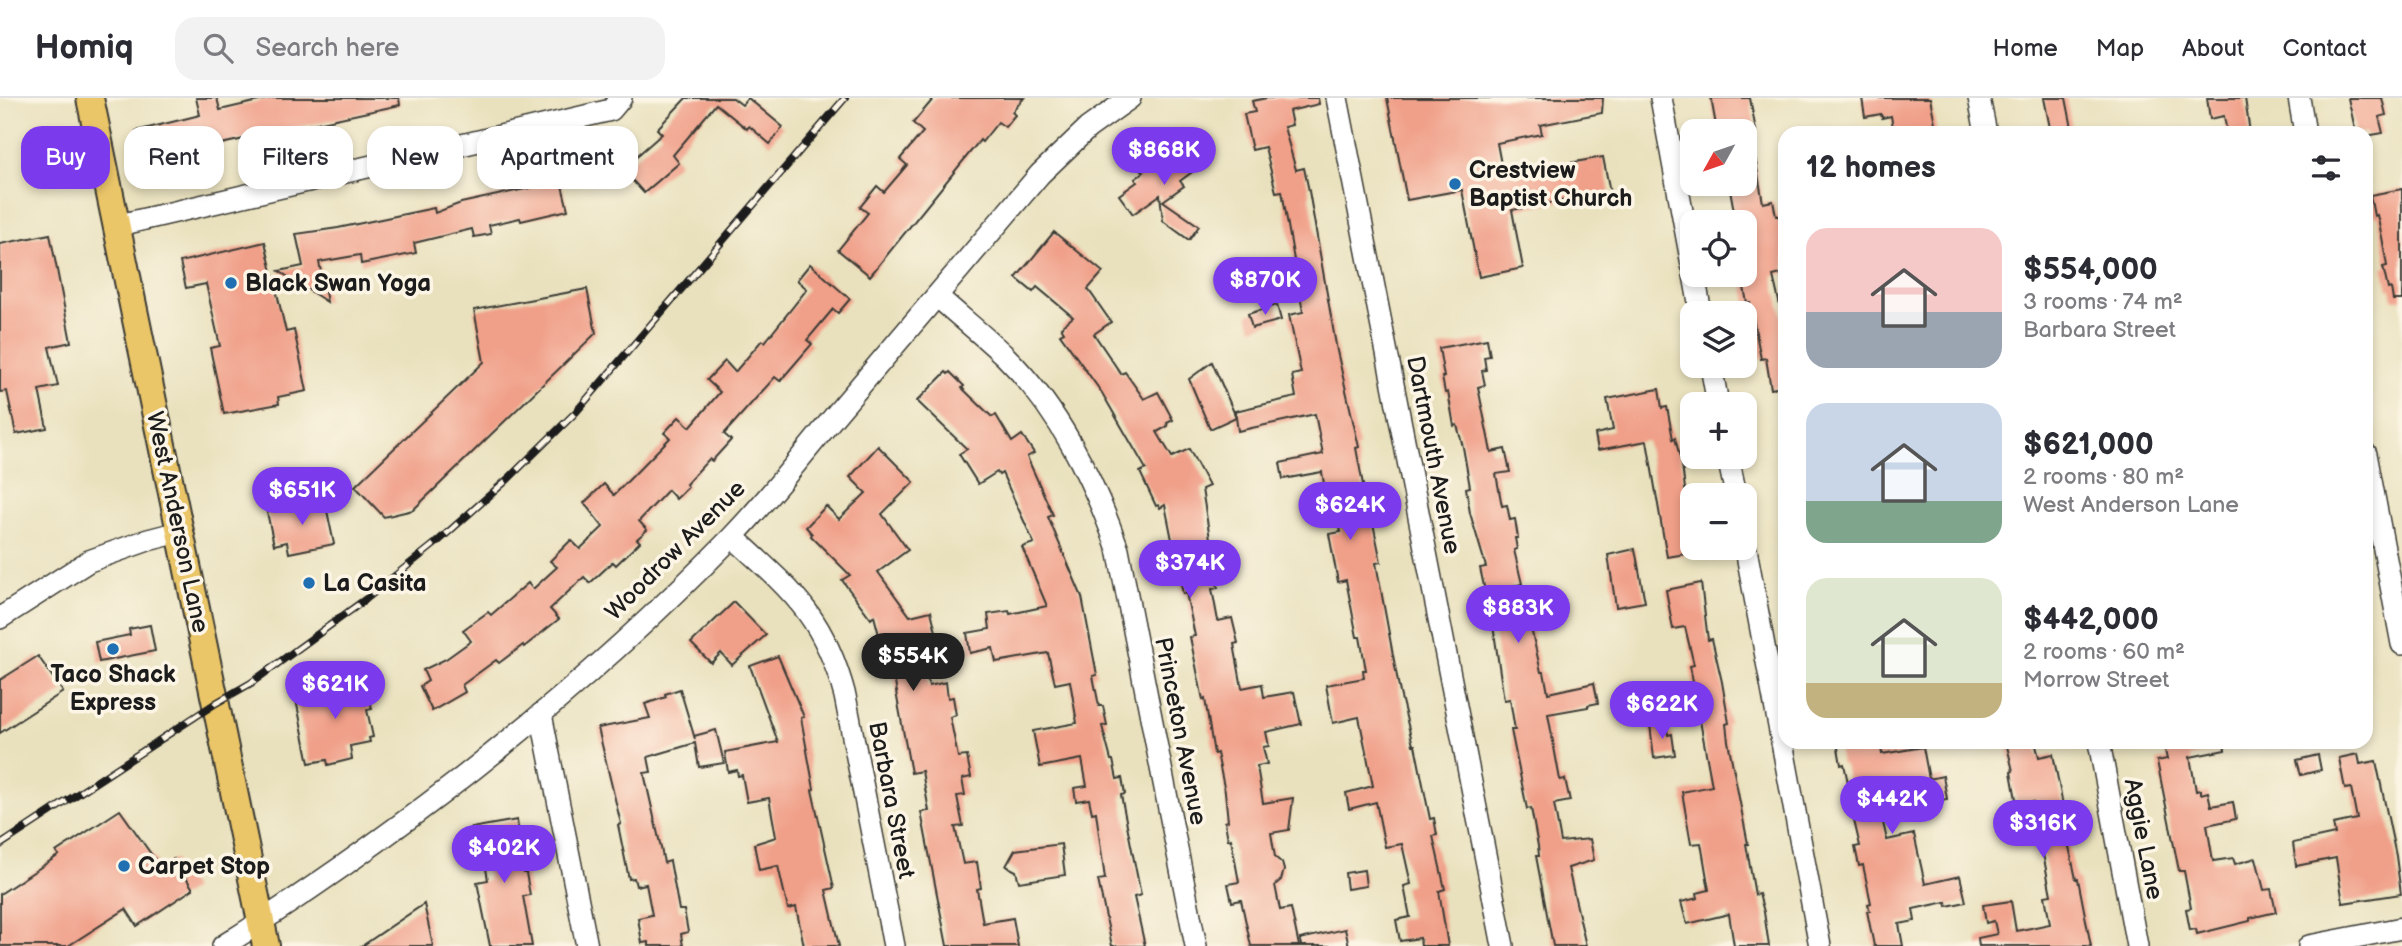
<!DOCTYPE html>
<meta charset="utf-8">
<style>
:root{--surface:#fff;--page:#f2f2f3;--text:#2b2b33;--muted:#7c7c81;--line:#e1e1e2;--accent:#7c3aed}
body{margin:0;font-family:"Balsamiq Sans",sans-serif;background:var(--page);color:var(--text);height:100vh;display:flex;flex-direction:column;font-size:26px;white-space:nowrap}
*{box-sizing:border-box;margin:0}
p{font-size:23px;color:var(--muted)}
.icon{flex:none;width:38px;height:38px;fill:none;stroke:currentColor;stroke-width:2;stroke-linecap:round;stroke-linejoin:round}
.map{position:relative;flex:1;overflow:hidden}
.sheet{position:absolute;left:1778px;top:28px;width:595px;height:623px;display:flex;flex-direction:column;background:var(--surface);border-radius:21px;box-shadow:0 4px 10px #0003}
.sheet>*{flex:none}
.guide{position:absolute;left:21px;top:28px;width:665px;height:63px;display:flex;gap:14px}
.needle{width:46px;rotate:230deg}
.tools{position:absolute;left:1680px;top:21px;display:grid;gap:14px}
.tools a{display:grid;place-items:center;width:77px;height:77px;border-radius:14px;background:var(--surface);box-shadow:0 4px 10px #0003;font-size:35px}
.price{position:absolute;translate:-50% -60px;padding:0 16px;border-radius:24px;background:var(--accent);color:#fff;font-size:23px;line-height:46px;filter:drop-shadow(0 2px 4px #0008)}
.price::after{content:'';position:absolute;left:50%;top:42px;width:21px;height:16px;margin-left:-10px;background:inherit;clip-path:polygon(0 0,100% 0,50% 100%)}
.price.on{background:#222;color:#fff}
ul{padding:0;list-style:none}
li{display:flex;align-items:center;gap:21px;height:175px;padding:0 28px}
li span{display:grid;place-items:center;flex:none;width:196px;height:140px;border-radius:21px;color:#555}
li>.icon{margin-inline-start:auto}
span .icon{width:84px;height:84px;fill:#fffc;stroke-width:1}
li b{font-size:30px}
h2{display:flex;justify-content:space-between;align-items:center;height:84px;padding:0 28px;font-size:30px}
.pill{padding:0 24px;border-radius:21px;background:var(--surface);box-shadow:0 4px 10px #0003;font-size:24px;line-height:63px}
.pill.on{background:var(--accent);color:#fff}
header{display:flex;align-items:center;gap:42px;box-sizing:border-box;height:98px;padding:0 35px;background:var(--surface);border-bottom:2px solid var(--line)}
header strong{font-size:33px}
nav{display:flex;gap:38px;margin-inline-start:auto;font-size:24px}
.search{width:490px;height:63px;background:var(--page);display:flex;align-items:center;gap:18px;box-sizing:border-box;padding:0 24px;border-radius:21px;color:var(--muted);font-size:26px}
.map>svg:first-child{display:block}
.building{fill:#f09f88}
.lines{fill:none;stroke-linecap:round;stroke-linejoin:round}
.minor-casing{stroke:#3b3a34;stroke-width:24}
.major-casing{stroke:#3b3a34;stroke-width:30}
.minor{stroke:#fff;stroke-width:21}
.major{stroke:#ebc669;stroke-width:26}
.rail-casing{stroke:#1c1c1c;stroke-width:8}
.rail{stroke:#fcf5e5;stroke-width:5;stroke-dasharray:16;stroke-linecap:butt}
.poi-dot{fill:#1f6fb2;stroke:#fcf5e5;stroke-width:2.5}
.labels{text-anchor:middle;stroke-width:7;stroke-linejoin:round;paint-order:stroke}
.poi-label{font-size:24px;font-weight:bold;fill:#1c1c1c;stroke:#fcf5e5;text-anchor:start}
.street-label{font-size:24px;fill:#1c1c1c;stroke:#fcf5e5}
</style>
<header>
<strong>Homiq</strong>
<div class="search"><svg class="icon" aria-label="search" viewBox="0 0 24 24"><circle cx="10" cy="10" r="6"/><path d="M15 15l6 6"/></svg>Search here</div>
<nav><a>Home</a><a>Map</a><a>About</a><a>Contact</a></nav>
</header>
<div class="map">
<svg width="2402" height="848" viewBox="0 0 2402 848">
<rect width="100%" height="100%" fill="#fcf5e5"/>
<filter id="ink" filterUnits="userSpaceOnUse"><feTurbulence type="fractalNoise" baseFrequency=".0143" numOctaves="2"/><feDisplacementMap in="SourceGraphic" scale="14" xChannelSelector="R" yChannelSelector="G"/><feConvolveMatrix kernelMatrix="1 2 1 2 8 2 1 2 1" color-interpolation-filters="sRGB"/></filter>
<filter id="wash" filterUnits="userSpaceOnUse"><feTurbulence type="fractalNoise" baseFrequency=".00686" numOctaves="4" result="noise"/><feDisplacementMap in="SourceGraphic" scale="28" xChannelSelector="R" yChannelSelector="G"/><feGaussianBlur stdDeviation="1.57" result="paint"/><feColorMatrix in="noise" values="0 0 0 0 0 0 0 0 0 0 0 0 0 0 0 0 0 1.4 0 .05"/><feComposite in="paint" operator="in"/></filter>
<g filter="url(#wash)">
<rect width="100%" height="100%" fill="#e9e1bd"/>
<g id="blocks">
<g class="building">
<polygon points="196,0 217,0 220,12 272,0 399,0 400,7 143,63 136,33 200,17"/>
<polygon points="686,0 733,0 742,7 748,0 783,29 770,46 749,28 747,31 716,6 673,57 679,65 644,95 622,71 662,36 657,31"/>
<polygon points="934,0 1024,0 1012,14 1015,17 1005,29 998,24 982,44 980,42 870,178 838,152 868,115 860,109 877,88 884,94 907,67 900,61 923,34 913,25"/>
<polygon points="1267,0 1318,0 1319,6 1289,13 1292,27 1284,29 1296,72 1304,70 1309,93 1337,253 1359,349 1356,350 1364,392 1366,391 1381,464 1376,465 1400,595 1413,647 1415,647 1430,721 1434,720 1437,737 1433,738 1445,791 1439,793 1448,848 1421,848 1420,840 1400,843 1396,822 1410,819 1404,788 1411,786 1402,746 1385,749 1376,704 1349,711 1346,695 1373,688 1359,619 1333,625 1326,587 1364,580 1363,572 1366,572 1360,539 1357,539 1346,482 1338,484 1329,436 1341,434 1333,396 1326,397 1322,374 1283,381 1280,365 1323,356 1315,316 1238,333 1235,313 1296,299 1292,277 1301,275 1289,217 1303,214 1282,93 1276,94 1265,49 1252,52 1244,16 1255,14 1252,3"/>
<polygon points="1387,0 1603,0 1602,15 1540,27 1542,36 1497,45 1503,77 1603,59 1610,94 1512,112 1523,170 1479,179 1462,92 1407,102"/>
<polygon points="1711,0 1750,0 1756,33 1717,33"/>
<polygon points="1862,0 1930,0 1937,35 1894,35 1891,18 1882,20 1881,16 1865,19"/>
<polygon points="2044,0 2066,0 2073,35 2051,35"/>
<polygon points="2207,0 2245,0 2250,35 2227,35 2224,18 2210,21"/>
<polygon points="2348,0 2382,0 2386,17 2379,19 2383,35 2366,38 2366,35 2356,35"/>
<polygon points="1180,43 1199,69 1180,83 1184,88 1163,103 1199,128 1189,142 1163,123 1160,97 1133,116 1119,97 1137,84 1135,81 1144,74 1141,71"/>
<polygon points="1753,48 1763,105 1773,103 1776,118 1779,118 1780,122 1785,121 1785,175 1773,178 1785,229 1785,288 1771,291 1766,260 1761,261 1750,204 1747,205 1743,184 1746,184 1745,124 1736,124 1729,86 1745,86 1745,49"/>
<polygon points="561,83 568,112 521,123 520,120 489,127 491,136 474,139 472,131 414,145 416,155 361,166 360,157 319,164 327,204 279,173 303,168 296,136 338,130 434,110 435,115 461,105"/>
<polygon points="2402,91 2402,202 2393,202 2391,190 2388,191 2383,169 2387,168 2382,139 2377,117 2374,118 2370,97"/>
<polygon points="1054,134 1103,174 1088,191 1111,224 1094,236 1121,276 1125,274 1144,301 1158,294 1173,322 1167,325 1168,328 1157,334 1172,359 1189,351 1209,388 1202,391 1218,490 1212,491 1218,523 1232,520 1238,545 1234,546 1242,590 1262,586 1264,599 1294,594 1301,626 1266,634 1269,648 1263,649 1267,666 1257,668 1263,705 1293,700 1289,732 1271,735 1275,759 1282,765 1284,772 1281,782 1275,787 1280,812 1291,810 1299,848 1251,848 1241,802 1232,804 1228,786 1239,784 1231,741 1228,742 1225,724 1228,723 1225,694 1217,655 1214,656 1205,601 1203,602 1190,539 1195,538 1186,495 1183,496 1165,407 1160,410 1159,407 1156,408 1140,374 1146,371 1102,295 1060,236 1064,234 1061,229 1073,219 1037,189 1033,194 1016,180"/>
<polygon points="50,136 71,244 49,249 58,288 39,292 47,330 16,336 7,293 0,294 0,146"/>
<polygon points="265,144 286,234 294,232 307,293 278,299 279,306 224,316 210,250 220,248 206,186 186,190 180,164"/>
<polygon points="810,166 850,201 838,215 833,211 807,242 812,246 780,283 775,279 724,336 731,342 712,363 709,361 686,386 688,389 676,401 668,392 639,423 647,432 637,441 640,444 616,467 613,464 590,485 584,479 550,511 559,521 524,549 523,547 499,565 496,562 462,587 465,594 432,613 420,588 428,583 423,572 446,561 471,543 463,532 488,514 491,517 528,485 533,491 557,469 550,463 571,442 580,451 603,429 584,405 604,386 614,397 670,340 664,335 679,319 690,329 720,294 707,282 725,263 735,274 762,242 765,244 807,191 797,182"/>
<polygon points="587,191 596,235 413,412 384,419 355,388 484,264 474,212"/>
<polygon points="1277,207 1281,222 1252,230 1248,216"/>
<polygon points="1487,241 1490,258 1484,259 1486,272 1482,273 1485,287 1478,289 1491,354 1505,351 1510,374 1496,376 1502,408 1507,407 1510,422 1515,421 1518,440 1515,440 1517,451 1514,452 1522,486 1512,488 1519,519 1528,517 1541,574 1544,574 1548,595 1594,585 1598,605 1588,607 1588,609 1548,616 1560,682 1565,681 1570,703 1554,706 1561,744 1590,741 1594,762 1568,770 1586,848 1553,848 1536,758 1539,758 1538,748 1531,710 1527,711 1511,632 1515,632 1510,601 1504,602 1494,534 1480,470 1486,469 1470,415 1466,390 1470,389 1463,349 1457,327 1454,328 1448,294 1445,295 1442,279 1444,279 1439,250"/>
<polygon points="1212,264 1236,319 1210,331 1189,281"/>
<polygon points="946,274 948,276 950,274 964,288 962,290 992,319 996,317 1012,344 1022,337 1034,355 1027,359 1053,417 1048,419 1082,499 1097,577 1093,578 1099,608 1103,608 1107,627 1102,628 1111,662 1113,662 1117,681 1122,680 1125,696 1121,697 1141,797 1134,799 1145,848 1112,848 1098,782 1105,781 1096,714 1092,715 1089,701 1076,703 1074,690 1087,688 1082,661 1040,669 1033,633 1077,625 1070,583 1055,586 1048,555 996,564 993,550 970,555 967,535 990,531 988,516 1009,513 1010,516 1047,508 1022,449 1034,445 1002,375 999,377 997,374 978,386 959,356 967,351 917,303"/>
<polygon points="1659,291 1662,310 1667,309 1673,341 1675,340 1682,367 1692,446 1692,455 1667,459 1647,343 1598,352 1595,336 1613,332 1607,301"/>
<polygon points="878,348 914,384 882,416 908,452 878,474 910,518 931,513 938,542 919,547 929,588 946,584 948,600 953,599 956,617 950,619 958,659 967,658 971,679 962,681 965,697 957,698 963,728 955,729 963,766 977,764 981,790 977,791 983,825 1013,820 1018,848 947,848 921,714 929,713 922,673 911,675 896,594 897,594 888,554 884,556 874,518 871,521 842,482 850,477 811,438 812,436 806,429 826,408 839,421 866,395 850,379"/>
<polygon points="325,403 334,446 289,455 287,444 274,447 267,414"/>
<polygon points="1635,451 1645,504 1616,509 1608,457"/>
<polygon points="1701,485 1708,542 1712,541 1722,584 1729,625 1726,626 1728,643 1748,746 1746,746 1755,797 1759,796 1764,814 1769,848 1734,848 1729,816 1687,826 1681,804 1698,800 1697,795 1709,792 1701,745 1691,746 1682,694 1712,688 1690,568 1694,567 1685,529 1673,531 1666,492"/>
<polygon points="734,504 766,537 732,567 721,555 711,565 691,545"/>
<polygon points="150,527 155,553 99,564 95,544 130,537 129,531"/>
<polygon points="38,558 63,594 0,635 0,582"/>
<polygon points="778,558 804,619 801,620 814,691 812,692 834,790 826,792 839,848 804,848 796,809 788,811 778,768 759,772 754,746 776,739 769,700 747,704 742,677 738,678 737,672 728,674 725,654 778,644 750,568"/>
<polygon points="366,583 372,611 367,612 373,639 369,640 370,644 350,648 352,661 328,667 327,662 309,665 295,597"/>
<polygon points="680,591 695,641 694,638 716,632 724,665 699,669 695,645 648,659 651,674 644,675 661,750 664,765 670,763 679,812 684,812 688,834 681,836 683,848 649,848 649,844 642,845 638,820 652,817 646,786 636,788 634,780 629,781 618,727 621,726 598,630 650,620 645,606 666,599 665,596"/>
<polygon points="1665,623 1668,637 1672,636 1675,657 1654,660 1650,626"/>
<polygon points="1837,644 1880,644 1882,656 1923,649 1929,681 1943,678 1947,701 1929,705 1927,697 1879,707 1887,742 1914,736 1925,786 1960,778 1966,804 1947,808 1946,804 1913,811 1915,823 1899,826 1903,848 1874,848 1867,813 1870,813 1868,806 1871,805 1863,767 1859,768 1855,749 1860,748 1852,714 1854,713 1844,666 1841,667"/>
<polygon points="2006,644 2035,644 2039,659 2053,656 2067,728 2068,728 2072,743 2068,744 2076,781 2078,781 2091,848 1979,848 1978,840 1997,836 1994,823 1986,825 1983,807 2011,803 2016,833 2050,826 2045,798 2051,797 2033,704 2017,707 2011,674 2013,673"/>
<polygon points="2163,644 2224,644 2225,652 2190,659 2196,693 2201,692 2201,696 2208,694 2211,708 2233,704 2236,721 2207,727 2213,763 2233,760 2235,766 2256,760 2264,792 2271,791 2276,814 2250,820 2250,823 2197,836 2196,831 2190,832 2186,811 2191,810 2184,773 2179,773 2157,663 2167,661"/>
<polygon points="2358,656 2360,666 2376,663 2396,758 2401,796 2343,805 2336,760 2296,768 2293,745 2335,736 2333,726 2357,721 2351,690 2345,691 2339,660"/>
<polygon points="2318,657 2321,672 2301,677 2297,662"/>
<polygon points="120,712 161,770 174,761 193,791 137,828 126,811 68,848 0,848 0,796 59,757 56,754"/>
<polygon points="517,722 524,775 526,775 530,797 523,798 532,848 490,848 477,784 488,782 482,747 474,748 471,730"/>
<polygon points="1061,746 1065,777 1019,784 1016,773 1006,768 1015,752"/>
<polygon points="1364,772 1366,788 1347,791 1345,775"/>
<polygon points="424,806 433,848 362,848"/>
<polygon points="1345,831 1349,848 1301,848 1300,841"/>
</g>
</g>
</g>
<g filter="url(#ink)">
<use href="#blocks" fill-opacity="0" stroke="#3b3a34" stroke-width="2"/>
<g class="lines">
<defs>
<g id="minor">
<polyline points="1337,0 1503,848"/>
<polyline points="1661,0 1692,167"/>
<polyline points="1979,0 1986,35"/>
<polyline points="2299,0 2305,35"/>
<polyline points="115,128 611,12 621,0"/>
<polyline points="1694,177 1701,215"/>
<path d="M937,198C959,218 983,237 1005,258C1059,311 1093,381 1118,451L1196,848"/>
<polyline points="1711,268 1718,306"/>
<polyline points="2366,356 2402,546"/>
<polyline points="1728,359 1736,397"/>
<path d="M733,439C792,493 824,518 845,598L894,848"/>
<polyline points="1745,446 1820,848"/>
<polyline points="0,520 89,463 148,442 179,434"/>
<polyline points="541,616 587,848"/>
<polyline points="2099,644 2137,848"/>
<path d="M223,848C407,731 579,596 731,440C769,401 803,356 838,314C905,235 973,156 1040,76L1088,30L1130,0"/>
<polyline points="2309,848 2402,830"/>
</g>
<polyline id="major" points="90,0 266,848"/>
</defs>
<use href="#minor" class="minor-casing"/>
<use href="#major" class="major-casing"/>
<use href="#minor" class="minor"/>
<use href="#major" class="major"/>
<defs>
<polyline id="rail" points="0,747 216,605 251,585 366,501 436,445 508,381 576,314 845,0"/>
</defs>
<use href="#rail" class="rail-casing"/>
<use href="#rail" class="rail"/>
</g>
</g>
<g class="poi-dot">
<circle cx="1455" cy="86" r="7"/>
<circle cx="231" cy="185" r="7"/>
<circle cx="309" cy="485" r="7"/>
<circle cx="113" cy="551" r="7"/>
<circle cx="124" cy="768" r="7"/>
</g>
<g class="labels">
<g class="poi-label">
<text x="1469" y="80">Crestview<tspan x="1469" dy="28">Baptist Church</tspan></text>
<text x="245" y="193">Black Swan Yoga</text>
<text x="323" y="493">La Casita</text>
<text x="113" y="584" text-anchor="middle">Taco Shack<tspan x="113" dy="28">Express</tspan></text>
<text x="138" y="776">Carpet Stop</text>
</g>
<g class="street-label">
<text transform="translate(1434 357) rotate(79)" y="8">Dartmouth Avenue</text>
<text transform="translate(178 424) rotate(78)" y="8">West Anderson Lane</text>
<text transform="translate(675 452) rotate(-45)" y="8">Woodrow Avenue</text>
<text transform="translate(1181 633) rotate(79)" y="8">Princeton Avenue</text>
<text transform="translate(892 702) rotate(79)" y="8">Barbara Street</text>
<text transform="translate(2144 741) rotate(79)" y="8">Aggie Lane</text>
</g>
</g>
</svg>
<div class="tools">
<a><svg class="needle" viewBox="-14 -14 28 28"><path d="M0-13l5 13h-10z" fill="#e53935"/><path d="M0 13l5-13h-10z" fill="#7c7c81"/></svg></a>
<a><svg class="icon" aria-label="locate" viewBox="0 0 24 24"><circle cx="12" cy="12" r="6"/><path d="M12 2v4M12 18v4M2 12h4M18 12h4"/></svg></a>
<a><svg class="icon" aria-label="layers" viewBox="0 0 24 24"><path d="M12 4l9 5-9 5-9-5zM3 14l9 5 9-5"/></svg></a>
<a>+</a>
<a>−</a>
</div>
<b class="price" style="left:1164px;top:89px">$868K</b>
<b class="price" style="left:1265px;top:219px">$870K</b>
<b class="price" style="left:302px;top:429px">$651K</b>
<b class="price" style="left:1350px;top:444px">$624K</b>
<b class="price" style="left:1190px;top:502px">$374K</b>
<b class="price" style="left:1518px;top:547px">$883K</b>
<b class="price on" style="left:913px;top:595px">$554K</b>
<b class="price" style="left:335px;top:623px">$621K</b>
<b class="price" style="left:1662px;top:643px">$622K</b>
<b class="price" style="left:1892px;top:738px">$442K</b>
<b class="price" style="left:2043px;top:762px">$316K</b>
<b class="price" style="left:504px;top:787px">$402K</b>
<div class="guide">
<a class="pill on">Buy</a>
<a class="pill">Rent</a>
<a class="pill">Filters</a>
<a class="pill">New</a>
<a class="pill">Apartment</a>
</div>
<section class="sheet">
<h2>12 homes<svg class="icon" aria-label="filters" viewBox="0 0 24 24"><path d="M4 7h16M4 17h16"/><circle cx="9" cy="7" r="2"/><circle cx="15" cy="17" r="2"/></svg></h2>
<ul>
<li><span style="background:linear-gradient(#f6c9c9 60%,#9aa5b1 0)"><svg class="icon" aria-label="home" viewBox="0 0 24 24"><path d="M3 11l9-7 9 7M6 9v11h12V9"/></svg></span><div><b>$554,000</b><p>3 rooms · 74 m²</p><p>Barbara Street</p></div></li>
<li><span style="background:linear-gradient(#c9d6e8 70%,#7fa58c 0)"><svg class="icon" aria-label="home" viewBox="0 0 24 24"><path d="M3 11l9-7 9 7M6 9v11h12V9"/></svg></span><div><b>$621,000</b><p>2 rooms · 80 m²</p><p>West Anderson Lane</p></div></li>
<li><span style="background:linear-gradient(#dfe7d0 75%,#c2b280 0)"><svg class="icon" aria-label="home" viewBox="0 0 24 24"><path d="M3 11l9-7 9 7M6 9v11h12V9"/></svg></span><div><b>$442,000</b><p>2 rooms · 60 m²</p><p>Morrow Street</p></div></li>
</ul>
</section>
</div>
